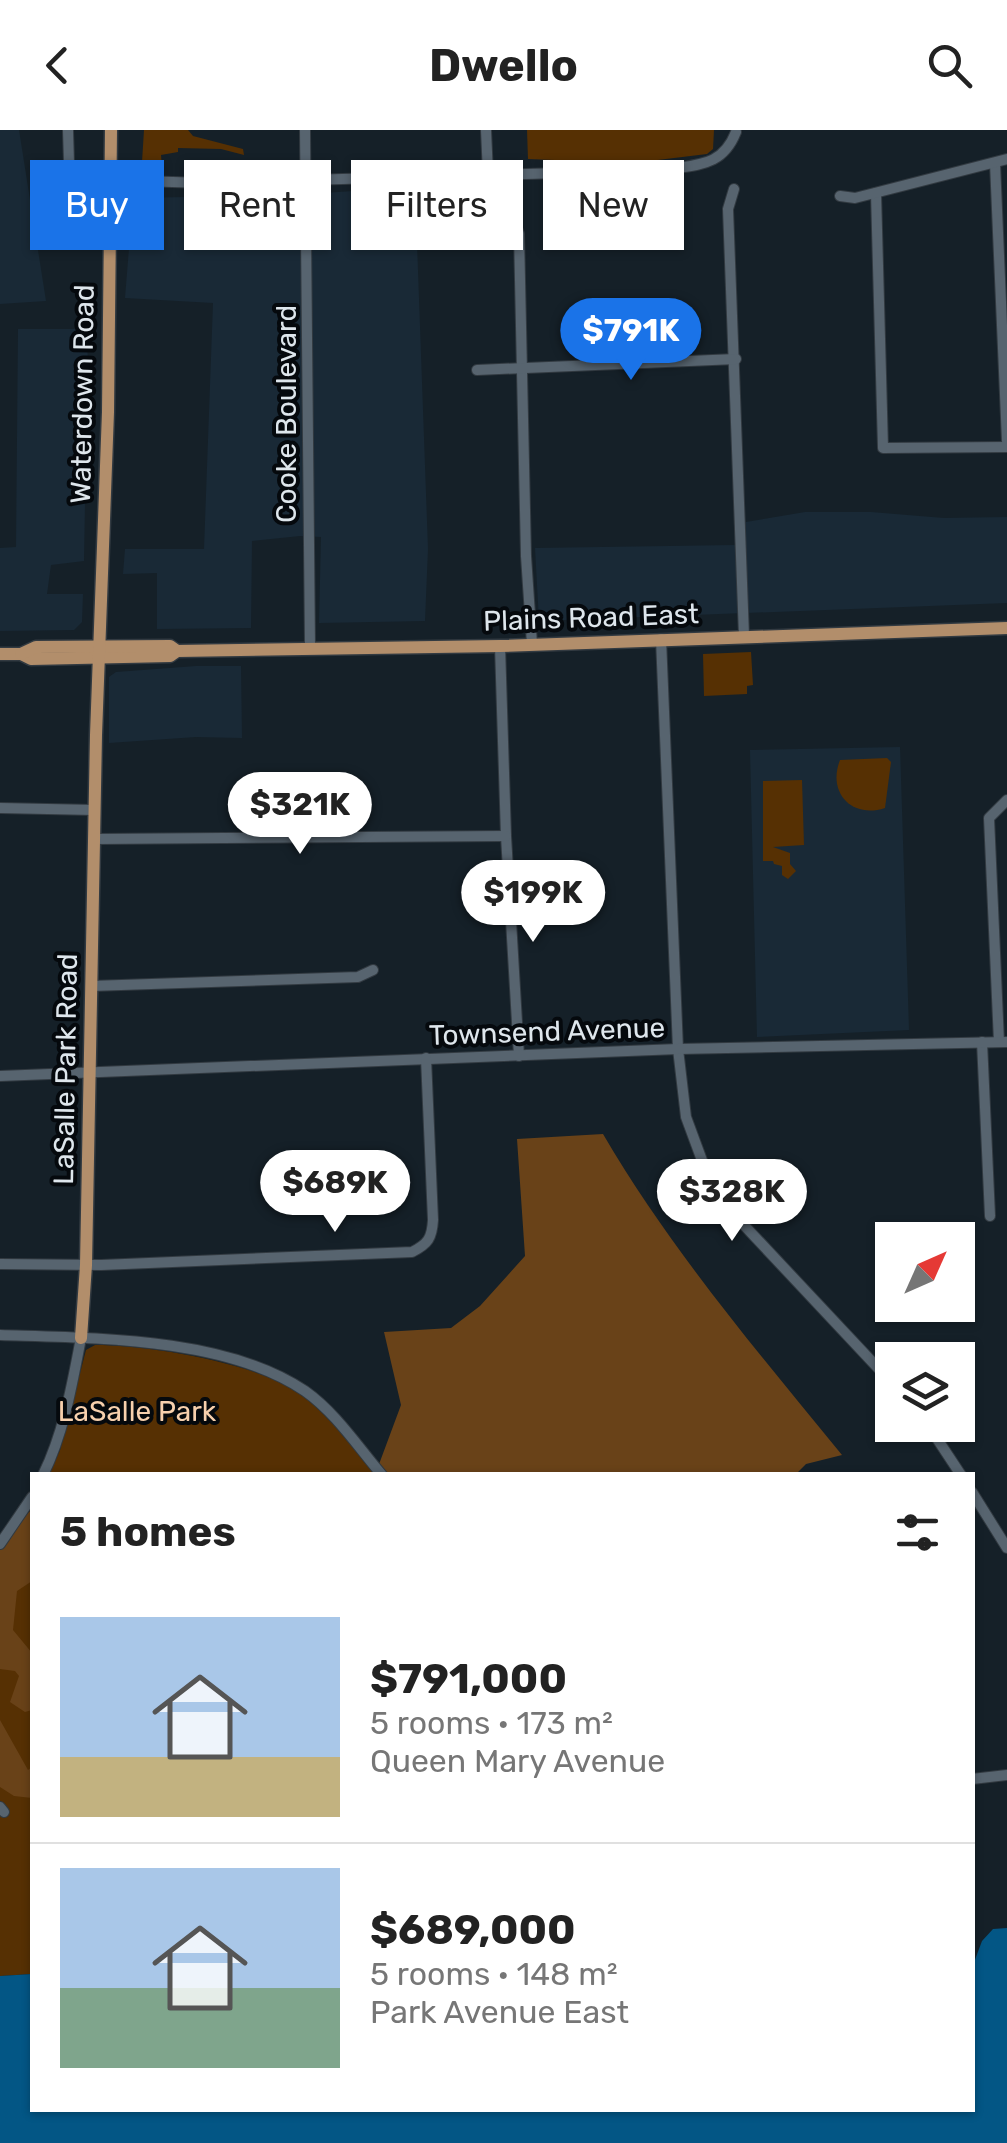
<!DOCTYPE html>
<meta charset="utf-8">
<style>
:root{--surface:#fff;--page:#f2f2f2;--text:#222;--muted:#767676;--line:#e0e0e0;--accent:#1a73e8}
body{margin:0;font-family:Rubik,sans-serif;background:var(--page);color:var(--text);height:100vh;display:flex;flex-direction:column;font-size:38px;white-space:nowrap}
*{box-sizing:border-box;margin:0}
p{font-size:32px;color:var(--muted)}
.icon{flex:none;width:55px;height:55px;fill:none;stroke:currentColor;stroke-width:2;stroke-linecap:round;stroke-linejoin:round}
.map{position:relative;flex:1;overflow:hidden}
.details{position:absolute;left:30px;top:1342px;width:945px;height:640px;display:flex;flex-direction:column;background:var(--surface);border-radius:0px;box-shadow:0 2px 8px #0004}
.details>*{flex:none}
.top-card{position:absolute;left:30px;top:30px;width:948px;height:90px;display:flex;gap:20px}
.needle{width:65px;rotate:45deg}
.tools{position:absolute;left:875px;top:1092px;display:grid;gap:20px}
.tools a{display:grid;place-items:center;width:100px;height:100px;border-radius:0px;background:var(--surface);box-shadow:0 2px 8px #0004;font-size:50px}
.price{position:absolute;translate:-50% -85px;padding:0 22px;border-radius:35px;background:#fff;color:#222;font-size:32px;line-height:65px;filter:drop-shadow(0 2px 5px #0008)}
.price::after{content:'';position:absolute;left:50%;top:60px;width:30px;height:22px;margin-left:-15px;background:inherit;clip-path:polygon(0 0,100% 0,50% 100%)}
.price.current{background:var(--accent);color:#fff}
ul{padding:0;list-style:none}
li{display:flex;align-items:center;gap:30px;height:250px;padding:0 30px}
li+li{border-top:2px solid var(--line)}
li span{display:grid;place-items:center;flex:none;width:280px;height:200px;border-radius:0px;color:#555}
li>.icon{margin-inline-start:auto}
span .icon{width:120px;height:120px;fill:#fffc;stroke-width:1}
li b{font-size:42px}
h2{display:flex;justify-content:space-between;align-items:center;height:120px;padding:0 30px;font-size:42px}
.chip{padding:0 35px;border-radius:0px;background:var(--surface);box-shadow:0 2px 8px #0004;font-size:35px;line-height:90px}
.chip.current{background:var(--accent);color:#fff}
header{display:flex;justify-content:space-between;align-items:center;height:130px;padding:0 30px;background:var(--surface);font-size:45px;font-weight:700}
.map>svg:first-child{display:block}
.built{fill:#192936}
.green{fill:#563003}
.forest{fill:#694218}
.water{fill:#035685}
.lines{fill:none;stroke-linecap:round;stroke-linejoin:round}
.minor-casing{stroke:#323a41;stroke-width:12}
.major-casing{stroke:#323a41;stroke-width:15}
.minor{stroke:#57646f;stroke-width:10}
.major{stroke:#b28e6b;stroke-width:12}
.labels{text-anchor:middle;stroke-width:8;stroke-linejoin:round;paint-order:stroke}
.street-label{font-size:28px;fill:#dee6ec;stroke:#05090d}
.park-label{font-size:28px;fill:#f7d0ad;stroke:#05090d}
</style>
<header><svg class="icon" aria-label="back" viewBox="0 0 24 24"><path d="M15 5l-7 7 7 7"/></svg>Dwello<svg class="icon" aria-label="search" viewBox="0 0 24 24"><circle cx="10" cy="10" r="6"/><path d="M15 15l6 6"/></svg></header>
<div class="map">
<svg width="1007" height="2013" viewBox="0 0 1007 2013">
<rect width="100%" height="100%" fill="#152028"/>
<g class="built">
<polygon points="0,0 19,0 46,171 0,174"/>
<polygon points="415,57 428,419 425,491 319,493 321,407 300,406 252,411 251,498 157,499 157,443 123,444 125,419 204,419 213,173 125,168 133,68 292,65"/>
<polygon points="18,199 88,199 84,431 51,435 47,464 83,464 82,492 74,500 0,501 0,418 16,417"/>
<polygon points="805,382 871,382 944,388 1007,387 1007,473 539,491 535,418 735,415 734,394"/>
<polygon points="196,536 241,536 242,608 196,607 109,613 109,547 116,542"/>
<polygon points="900,617 909,900 757,907 750,620"/>
</g>
<g class="green">
<polygon points="144,0 188,0 193,6 243,19 244,25 221,19 178,18 178,22 161,25 162,37 142,32"/>
<polygon points="527,0 714,0 713,19 707,24 633,33 528,29"/>
<polygon points="751,522 753,555 747,556 747,564 704,566 703,524"/>
<path d="M887,628L891,632L885,678C852,689 827,663 840,630Z"/>
<polygon points="802,650 804,715 773,717 790,723 790,734 796,741 788,749 782,745 782,736 774,734 773,731 763,731 763,651"/>
<path d="M95,1215C149,1215 259,1233 302,1265C331,1287 353,1318 375,1345H49L60,1320L86,1220Z"/>
<polygon points="32,1378 32,1844 0,1846 0,1422"/>
</g>
<g class="forest">
<path d="M603,1004C671,1120 757,1221 842,1325L806,1334L795,1345H375L401,1275L384,1202L451,1198L480,1176L525,1126L517,1009Z"/>
<polygon points="32,1380 32,1451 17,1461 13,1500 32,1523 32,1580 25,1582 10,1572 19,1546 15,1541 0,1539 0,1413 19,1389"/>
<polygon points="0,1590 28,1640 32,1637 32,1668 14,1666 0,1657"/>
</g>
<polygon class="water" points="1007,1798 1007,2013 0,2013 0,1846 32,1844 32,1980 972,1980 973,1835 982,1811 993,1799"/>
<g class="lines">
<defs>
<g id="minor">
<path d="M68,0L69,33L81,49L203,53L665,40C698,34 722,37 736,2"/>
<polyline points="305,0 310,518"/>
<polyline points="486,0 488,44"/>
<polyline points="995,33 1007,311"/>
<polyline points="734,59 728,79 744,506"/>
<polyline points="876,63 883,318 1007,317"/>
<polyline points="840,66 855,68 1007,29"/>
<polyline points="510,78 519,104 526,426 532,514"/>
<polyline points="477,240 736,229"/>
<polyline points="661,509 678,919 686,987 710,1052 726,1076 892,1253"/>
<polyline points="500,516 506,706 519,926"/>
<polyline points="0,678 95,680"/>
<polyline points="94,709 506,706"/>
<polyline points="91,856 358,847 373,840"/>
<polyline points="982,912 990,1086"/>
<polyline points="999,912 989,688 1007,670"/>
<polyline points="0,946 678,919 1007,912"/>
<path d="M0,1134L101,1135L412,1122C428,1114 432,1108 433,1090L426,928"/>
<path d="M0,1205C93,1208 226,1207 305,1261C336,1283 358,1317 382,1345"/>
<polyline points="928,1295 961,1345"/>
<path d="M43,1345C64,1302 72,1255 81,1208"/>
<polyline points="972,1362 1007,1418"/>
<polyline points="0,1414 32,1367"/>
<polyline points="972,1649 1007,1645"/>
<polyline points="0,1677 4,1682"/>
</g>
<g id="major">
<polyline points="0,524 21,524 31,529 170,526 177,521 500,516 1007,498"/>
<polyline points="21,524 36,517 170,516 177,521"/>
<polyline points="81,1208 86,1135 96,605 108,282 111,0"/>
</g>
</defs>
<use href="#minor" class="minor-casing"/>
<use href="#major" class="major-casing"/>
<use href="#minor" class="minor"/>
<use href="#major" class="major"/>
</g>
<g class="labels">
<g class="street-label">
<text transform="translate(82 264) rotate(-89)" y="10">Waterdown Road</text>
<text transform="translate(286 284) rotate(-90)" y="10">Cooke Boulevard</text>
<text transform="translate(591 487) rotate(-2)" y="10">Plains Road East</text>
<text transform="translate(547 901) rotate(-2)" y="10">Townsend Avenue</text>
<text transform="translate(65 939) rotate(-89)" y="10">LaSalle Park Road</text>
</g>
<g class="park-label">
<text x="137" y="1291">LaSalle Park</text>
</g>
</g>
</svg>
<div class="tools">
<a><svg class="needle" viewBox="-14 -14 28 28"><path d="M0-13l5 13h-10z" fill="#e53935"/><path d="M0 13l5-13h-10z" fill="#767676"/></svg></a>
<a><svg class="icon" aria-label="layers" viewBox="0 0 24 24"><path d="M12 4l9 5-9 5-9-5zM3 14l9 5 9-5"/></svg></a>
</div>
<b class="price current" style="left:631px;top:253px">$791K</b>
<b class="price" style="left:300px;top:727px">$321K</b>
<b class="price" style="left:533px;top:815px">$199K</b>
<b class="price" style="left:335px;top:1105px">$689K</b>
<b class="price" style="left:732px;top:1114px">$328K</b>
<div class="top-card">
<a class="chip current">Buy</a>
<a class="chip">Rent</a>
<a class="chip">Filters</a>
<a class="chip">New</a>
</div>
<section class="details">
<h2>5 homes<svg class="icon" aria-label="filters" viewBox="0 0 24 24"><path d="M4 7h16M4 17h16"/><circle cx="9" cy="7" r="2"/><circle cx="15" cy="17" r="2"/></svg></h2>
<ul>
<li><span style="background:linear-gradient(#a9c7e8 70%,#c2b280 0)"><svg class="icon" aria-label="home" viewBox="0 0 24 24"><path d="M3 11l9-7 9 7M6 9v11h12V9"/></svg></span><div><b>$791,000</b><p>5 rooms · 173 m²</p><p>Queen Mary Avenue</p></div></li>
<li><span style="background:linear-gradient(#a9c7e8 60%,#7fa58c 0)"><svg class="icon" aria-label="home" viewBox="0 0 24 24"><path d="M3 11l9-7 9 7M6 9v11h12V9"/></svg></span><div><b>$689,000</b><p>5 rooms · 148 m²</p><p>Park Avenue East</p></div></li>
</ul>
</section>
</div>
